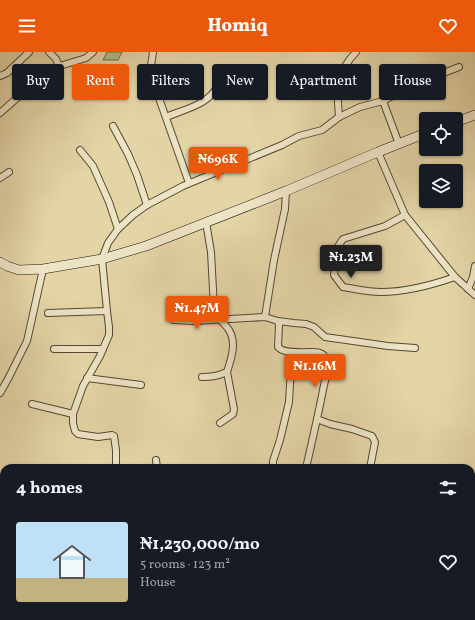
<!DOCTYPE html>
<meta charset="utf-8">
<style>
:root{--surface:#171b24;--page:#242831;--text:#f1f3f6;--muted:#9ea1a6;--accent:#ea580c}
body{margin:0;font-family:Vollkorn,serif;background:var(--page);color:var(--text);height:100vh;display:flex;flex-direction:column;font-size:15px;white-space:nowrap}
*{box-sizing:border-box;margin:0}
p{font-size:13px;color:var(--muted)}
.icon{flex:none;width:22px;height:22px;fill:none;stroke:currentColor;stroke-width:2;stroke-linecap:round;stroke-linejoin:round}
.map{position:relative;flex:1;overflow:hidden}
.details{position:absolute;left:0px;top:412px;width:475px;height:156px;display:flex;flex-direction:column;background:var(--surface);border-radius:12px 12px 0 0;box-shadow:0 1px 3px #0004}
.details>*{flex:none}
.banner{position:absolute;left:12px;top:12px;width:451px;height:36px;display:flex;gap:8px}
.buttons{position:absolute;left:419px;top:60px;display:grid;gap:8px}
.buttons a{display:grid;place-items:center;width:44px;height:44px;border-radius:4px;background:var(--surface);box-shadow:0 1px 3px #0004;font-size:20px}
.price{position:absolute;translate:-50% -34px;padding:0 9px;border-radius:4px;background:var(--accent);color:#fff;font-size:13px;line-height:26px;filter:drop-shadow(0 1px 2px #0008)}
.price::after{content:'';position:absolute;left:50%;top:24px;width:12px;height:9px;margin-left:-6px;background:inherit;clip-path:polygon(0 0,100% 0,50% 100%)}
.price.selected{background:#222;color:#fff}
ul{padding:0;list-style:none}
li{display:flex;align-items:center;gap:12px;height:100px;padding:0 16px}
li span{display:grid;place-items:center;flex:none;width:112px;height:80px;border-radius:4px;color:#555}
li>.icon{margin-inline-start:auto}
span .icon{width:48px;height:48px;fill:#fffc;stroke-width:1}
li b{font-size:17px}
h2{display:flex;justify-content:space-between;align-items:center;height:48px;padding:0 16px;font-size:17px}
.chip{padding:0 14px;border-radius:4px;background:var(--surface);box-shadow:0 1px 3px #0004;font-size:14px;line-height:36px}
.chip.selected{background:var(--accent);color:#fff}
header{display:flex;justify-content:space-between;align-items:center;height:52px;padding:0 16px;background:var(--accent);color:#fff;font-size:18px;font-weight:800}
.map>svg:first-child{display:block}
.green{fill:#aebe8c;stroke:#686c4b}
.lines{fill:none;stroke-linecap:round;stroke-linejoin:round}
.street-casing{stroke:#534831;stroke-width:8}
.secondary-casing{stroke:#23190a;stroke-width:10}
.street{stroke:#ede4c6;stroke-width:6}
.secondary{stroke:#ede4c6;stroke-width:9}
</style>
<header><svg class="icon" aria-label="menu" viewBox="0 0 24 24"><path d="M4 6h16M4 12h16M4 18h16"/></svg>Homiq<svg class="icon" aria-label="heart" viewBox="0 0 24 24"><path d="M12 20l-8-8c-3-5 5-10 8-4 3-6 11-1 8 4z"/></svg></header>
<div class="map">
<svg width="475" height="568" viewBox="0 0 475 568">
<rect width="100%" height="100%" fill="#e4d5a7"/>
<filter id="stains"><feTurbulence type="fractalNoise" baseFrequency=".005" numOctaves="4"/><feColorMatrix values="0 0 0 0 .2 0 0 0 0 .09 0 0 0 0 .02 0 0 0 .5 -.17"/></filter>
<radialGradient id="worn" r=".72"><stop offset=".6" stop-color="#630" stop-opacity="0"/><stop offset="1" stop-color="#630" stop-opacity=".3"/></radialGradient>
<polygon class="green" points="107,0 122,0 118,8 103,8"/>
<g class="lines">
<defs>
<g id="street">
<polyline points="49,0 56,7 59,14"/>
<polyline points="153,0 151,14 154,32 189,131"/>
<polyline points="0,24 7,21 29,0"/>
<polyline points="383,49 399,92"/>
<polyline points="0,61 50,17 86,6 93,0"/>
<path d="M166,65C180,59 201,54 211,43C216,38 219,32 223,28"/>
<polyline points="339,65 337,36 338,28 342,19 350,7 356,0"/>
<polyline points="113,74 128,102 137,123 147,153"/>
<polyline points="80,98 93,114 109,150 118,177"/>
<polyline points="378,100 405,163 455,225 475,243"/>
<polyline points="0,126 9,120"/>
<path d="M405,163L385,174L343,187L337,196L334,223L343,235C356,237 368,240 381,240C406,240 432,233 455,225"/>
<polyline points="468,237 473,225 475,214"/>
<polyline points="48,261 107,259"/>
<polyline points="265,265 274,208 285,157 286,139"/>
<path d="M174,268L194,269L265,265L278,269L279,273L278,295C286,304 310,298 320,301C323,302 325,304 326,307C329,316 325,328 323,338C318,364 312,390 306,416"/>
<polyline points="278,269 294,271 306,272 314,275 325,285 388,294 415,296"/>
<polyline points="54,297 103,297"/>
<path d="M202,325C213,325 217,324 227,320C232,305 238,287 226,274C220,267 216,266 214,256L211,200L206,170"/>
<polyline points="87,326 141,333"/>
<polyline points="0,341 8,327 27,289 43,217"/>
<polyline points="32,352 73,362"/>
<polyline points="317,367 330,372 352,377 372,384 375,390 370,416"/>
<polyline points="220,371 233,362 234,357 227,320"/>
<polyline points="156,408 157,416"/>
<polyline points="116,416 116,398 114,384 112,383 98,385 78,382 75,379 73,371 73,362 83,334 100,304 109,283 109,275 107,259 102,207 108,191 118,177 133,163 147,153 183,134 282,93 299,84 322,78 339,65 360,55 383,49 415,32 459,15"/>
<polyline points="273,416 273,409 280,388 289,350 290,332 294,300"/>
<polyline points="471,442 475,442"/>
<polyline points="3,526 4,521"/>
<polyline points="385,565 475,567"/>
<polyline points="233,568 233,564"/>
</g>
<g id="secondary">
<polyline points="456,70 475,63"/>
<polyline points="0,210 7,214 19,218 43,217 102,207 146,194 286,139 378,100 426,81"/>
</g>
</defs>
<use href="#street" class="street-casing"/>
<use href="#secondary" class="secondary-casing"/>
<use href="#street" class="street"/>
<use href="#secondary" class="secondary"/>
</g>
<rect width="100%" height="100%" filter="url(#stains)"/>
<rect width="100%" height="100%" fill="url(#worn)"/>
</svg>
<div class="buttons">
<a><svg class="icon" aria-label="locate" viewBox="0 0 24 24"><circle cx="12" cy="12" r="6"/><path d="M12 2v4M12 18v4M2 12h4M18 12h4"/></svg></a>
<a><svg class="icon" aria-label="layers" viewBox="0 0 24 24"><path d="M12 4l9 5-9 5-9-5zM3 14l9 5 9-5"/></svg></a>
</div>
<b class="price" style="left:218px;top:129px">₦696K</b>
<b class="price selected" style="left:351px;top:227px">₦1.23M</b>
<b class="price" style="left:197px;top:278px">₦1.47M</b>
<b class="price" style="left:315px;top:336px">₦1.16M</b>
<div class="banner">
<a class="chip">Buy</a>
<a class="chip selected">Rent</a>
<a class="chip">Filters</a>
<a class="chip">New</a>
<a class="chip">Apartment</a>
<a class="chip">House</a>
</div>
<section class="details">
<h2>4 homes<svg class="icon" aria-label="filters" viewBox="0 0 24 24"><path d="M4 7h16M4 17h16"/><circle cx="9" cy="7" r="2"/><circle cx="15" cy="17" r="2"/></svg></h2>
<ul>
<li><span style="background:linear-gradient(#bfe0f5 70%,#c2b280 0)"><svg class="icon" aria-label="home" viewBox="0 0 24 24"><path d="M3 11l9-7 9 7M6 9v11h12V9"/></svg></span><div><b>₦1,230,000/mo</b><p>5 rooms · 123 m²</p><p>House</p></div><svg class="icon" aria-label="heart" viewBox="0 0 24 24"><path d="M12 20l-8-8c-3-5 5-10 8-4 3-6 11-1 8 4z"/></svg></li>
</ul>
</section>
</div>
